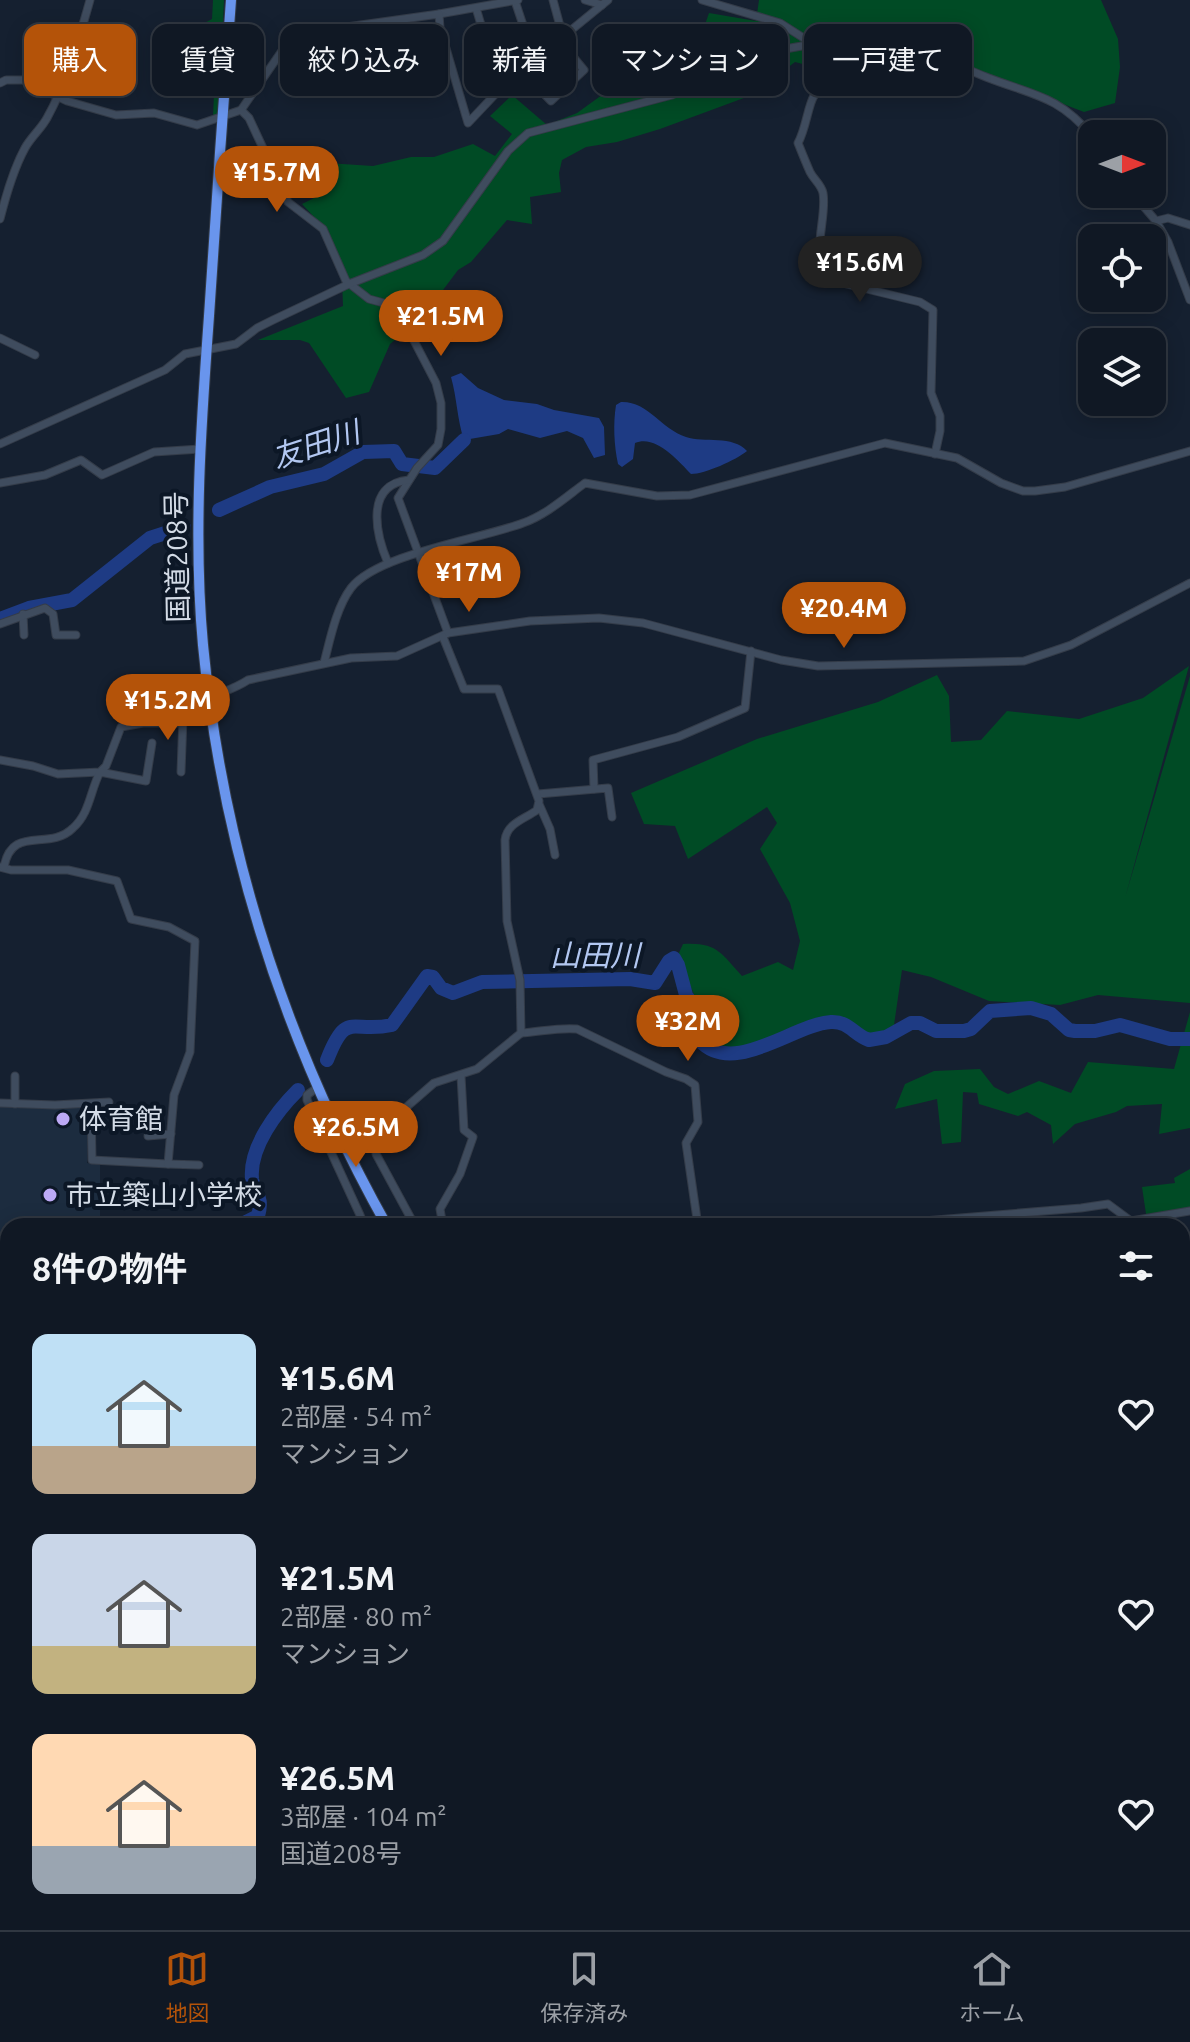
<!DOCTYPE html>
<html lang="ja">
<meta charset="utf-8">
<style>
:root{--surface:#101824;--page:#19212c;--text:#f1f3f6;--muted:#9ca0a6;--line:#303741;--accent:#b45309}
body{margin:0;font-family:Ubuntu,"Noto Sans JP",sans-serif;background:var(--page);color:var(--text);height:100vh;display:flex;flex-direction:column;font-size:30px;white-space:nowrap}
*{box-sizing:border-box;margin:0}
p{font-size:26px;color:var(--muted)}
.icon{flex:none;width:44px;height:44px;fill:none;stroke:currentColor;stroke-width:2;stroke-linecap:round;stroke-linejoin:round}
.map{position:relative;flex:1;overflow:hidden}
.drawer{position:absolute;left:0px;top:1218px;width:1190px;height:712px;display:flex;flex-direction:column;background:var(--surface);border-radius:24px 24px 0 0;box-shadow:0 4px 20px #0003,0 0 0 2px var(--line)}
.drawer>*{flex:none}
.guide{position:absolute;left:24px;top:24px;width:1142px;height:72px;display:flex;gap:16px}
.needle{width:52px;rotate:90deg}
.fabs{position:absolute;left:1078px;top:120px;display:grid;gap:16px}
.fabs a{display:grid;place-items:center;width:88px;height:88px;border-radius:16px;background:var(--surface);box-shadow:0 4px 20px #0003,0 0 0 2px var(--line);font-size:40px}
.price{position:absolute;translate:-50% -68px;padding:0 18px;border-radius:28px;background:var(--accent);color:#fff;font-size:26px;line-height:52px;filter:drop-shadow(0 2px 4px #0008)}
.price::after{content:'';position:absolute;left:50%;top:48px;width:24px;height:18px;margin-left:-12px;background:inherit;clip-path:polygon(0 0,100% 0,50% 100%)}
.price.on{background:#222;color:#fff}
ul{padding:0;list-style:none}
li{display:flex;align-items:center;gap:24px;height:200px;padding:0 32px}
li span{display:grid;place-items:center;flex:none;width:224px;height:160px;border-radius:16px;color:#555}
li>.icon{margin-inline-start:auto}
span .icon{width:96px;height:96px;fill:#fffc;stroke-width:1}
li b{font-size:34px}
h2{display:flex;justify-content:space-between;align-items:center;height:96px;padding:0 32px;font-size:34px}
.pill{padding:0 28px;border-radius:16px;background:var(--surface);box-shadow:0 4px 20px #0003,0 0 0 2px var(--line);font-size:28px;line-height:72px}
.pill.on{background:var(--accent);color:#fff}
.dock{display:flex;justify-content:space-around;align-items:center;height:112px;border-top:2px solid var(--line);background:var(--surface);font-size:22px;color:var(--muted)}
.dock a{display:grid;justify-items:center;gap:4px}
.dock .on{color:var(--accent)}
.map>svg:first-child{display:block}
.built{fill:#1c2c3f}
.green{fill:#004b25}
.water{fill:#1e3b84}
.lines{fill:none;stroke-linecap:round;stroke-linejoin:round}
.river{stroke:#1e3b84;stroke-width:14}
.minor-casing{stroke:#343c49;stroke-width:9}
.highway-casing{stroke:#343c49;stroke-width:12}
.minor{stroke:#3f4c5e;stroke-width:7}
.highway{stroke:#6995ed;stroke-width:10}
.poi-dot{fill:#bca9f5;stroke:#0c1726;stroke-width:3}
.labels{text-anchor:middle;stroke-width:8;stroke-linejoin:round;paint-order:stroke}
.street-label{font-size:28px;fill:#d3dbe6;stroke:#0c1726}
.poi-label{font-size:28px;fill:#d3dbe6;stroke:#0c1726;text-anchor:start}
.water-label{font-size:30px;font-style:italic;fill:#b2c7f1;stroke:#0c1726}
</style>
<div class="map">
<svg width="1190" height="1930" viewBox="0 0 1190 1930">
<rect width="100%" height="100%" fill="#152030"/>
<polygon class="built" points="0,1104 88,1106 87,1163 100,1164 100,1226 8,1226 8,1296 0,1281"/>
<g class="green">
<polygon points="213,0 224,0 219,114 213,117 215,71 201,53 193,29 212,19"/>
<polygon points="759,0 1101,0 1118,39 1120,67 1115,103 1084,112 949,60 894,47 834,72 795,62 752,95 660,129 617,142 586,147 562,160 559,173 561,192 530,197 532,224 507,220 471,262 458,270 422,318 390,344 369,392 346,398 309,343 300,340 258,340 343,306 342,280 332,255 327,231 302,204 324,193 319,172 327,163 373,166 411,157 434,157 473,144 495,156 512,134 490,116 512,95 547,125 577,113 631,74 679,58 700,39 709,13 756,21"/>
<path d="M1189,666L1125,898L1190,676V1003L1098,995L1060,1005L989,1001L931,977L902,970L894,1025L869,1040L847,1019C837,1019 825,1017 816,1020C781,1028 751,1055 714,1045L678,955L683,944C717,942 721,953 742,976L778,962L793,970L800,941L790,903L760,849L777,823L767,807L688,859L675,826L644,824L631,793L757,739L878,702L937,675L949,696L951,742L981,740L1007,711L1079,719L1143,698Z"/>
<polygon points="1190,1012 1190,1128 1159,1134 1162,1104 1127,1106 1116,1112 1075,1124 1053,1144 1051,1125 1027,1112 1018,1116 979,1104 977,1093 963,1092 961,1142 942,1144 937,1099 895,1109 905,1084 934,1071 980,1069 994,1087 1008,1094 1039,1081 1071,1093 1088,1062 1174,1069"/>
<polygon points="1190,1169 1190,1208 1146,1214 1142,1187 1175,1183 1174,1178"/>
<polygon points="1190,1720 1190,1930 1139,1930 1133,1922 1182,1922 1182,1722"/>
<polygon points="894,1922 1026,1922 1038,1930 899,1930"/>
</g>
<g class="water">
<path d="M461,373L478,388L504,400L537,404L554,410L599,418L604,427L605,455L594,458L583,438L567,431L540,438L508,429L499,434L464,440C457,419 457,398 451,377Z"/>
<path d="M621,402C648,401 661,429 686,437C704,443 733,435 747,451C736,460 705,474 691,474C678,460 655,434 635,443L633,459L622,467L618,464C614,445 613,424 616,405Z"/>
</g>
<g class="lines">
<g class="river">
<polyline points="219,510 270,487 324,474 363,452 394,451 402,464 435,468 464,440"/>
<polyline points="0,619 29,608 72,600 150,538 184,527"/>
<path d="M327,1060C347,1009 351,1034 392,1025L427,976L433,977L441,988L453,993L482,982L630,979L655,983L669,961L674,958L678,965L686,995L701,1018L700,1041C734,1077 794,1024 831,1022C849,1021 854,1035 869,1040L886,1037L911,1023H920L936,1031H964L971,1029L990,1011L1031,1008L1051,1014L1069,1030L1075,1031H1095L1120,1025L1170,1039H1190"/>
<path d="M238,1226L258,1216C264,1195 254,1195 252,1179C249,1147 277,1111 298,1090"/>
<polyline points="0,1406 8,1404"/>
<polyline points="1182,1527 1190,1521"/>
</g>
<defs>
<g id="minor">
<polyline points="553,0 563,37"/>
<polyline points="585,0 602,5"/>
<polyline points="702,0 780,23 813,44 837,52 868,53"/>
<polyline points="515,1 535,61"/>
<polyline points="476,8 501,91"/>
<polyline points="439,14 518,0"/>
<path d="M887,47C863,59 829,72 814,96C808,105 806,129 798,143C802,153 806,163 810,172C814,180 821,184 823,193C828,219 806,265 834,281L920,302L933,310L931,393L940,416V431L935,454"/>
<path d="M883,48L897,44L911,46C937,55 961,67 986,77C1032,95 1058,95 1092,136"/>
<polyline points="523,72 551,101 584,70 559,40"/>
<polyline points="0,83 6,80 23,80 67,101 116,115 154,113 197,125 241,110 286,45 298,37 318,31 439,14 440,28 468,123 504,85 608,0"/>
<polyline points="241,110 249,118 288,202 323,229 346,281 369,299 391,305 398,310 436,383 441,403 441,429 438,445 417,468 398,498 448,633"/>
<polyline points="1133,194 1156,221 1168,242 1190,300"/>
<path d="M0,219C6,195 13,170 25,148C31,137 41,129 47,118C67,82 79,39 90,0"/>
<polyline points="1156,221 1168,218 1190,225"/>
<polyline points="0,338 35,355"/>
<polyline points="0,444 165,370 185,354 236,344 257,328 273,320 349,284 423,255 443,241 508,151 528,133 672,95 746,60 785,49 813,44"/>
<polyline points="0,483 45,475 81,460 102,475 154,452 200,449"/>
<path d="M388,563C376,535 364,484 409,480"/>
<polyline points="23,614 24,635"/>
<polyline points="0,624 45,608 53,614 56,635 76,635"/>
<path d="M324,663C330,640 336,608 351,588C377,554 481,539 523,523C546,515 566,497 585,483L657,496L690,495L885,443L957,458L1001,483L1023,491H1035L1065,487L1190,451"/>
<path d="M0,760L33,766L58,774L100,772L106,766L121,727L143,723H179C195,696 224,696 248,680L351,658L397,656L448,633L530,621L599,618L643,623L781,660L818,666L1024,661L1071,645L1190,583"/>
<polyline points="181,772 183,717"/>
<polyline points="594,789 593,760 678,737 745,708 751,651"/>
<polyline points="538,794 608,788 612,817"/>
<polyline points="539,804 550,829 555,855"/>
<polyline points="0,867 11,870 68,870 117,881 131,919 169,927 195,941 190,1052 174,1095 168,1164 92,1160 91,1105"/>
<path d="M4,867C12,824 49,852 73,828C90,813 90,791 100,772L146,781L152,743"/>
<path d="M521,1033C540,1032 559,1027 577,1029L666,1072L686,1079L695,1085L698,1122L686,1143L698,1226"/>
<polyline points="15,1076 15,1104"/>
<polyline points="317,1088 307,1095 307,1100 360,1215 362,1220 357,1226"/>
<polyline points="0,1103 55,1105 109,1102"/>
<polyline points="148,1136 171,1134"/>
<polyline points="168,1164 199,1165"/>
<path d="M415,1226L376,1154L379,1131L434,1083L477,1069L521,1033L520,980L507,921L505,840C507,823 525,819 537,810L539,801L498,689H464L443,637"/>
<polyline points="443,1226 440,1209 460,1174 473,1137 464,1130 461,1076"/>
<polyline points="862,1226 1081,1208 1108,1204 1131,1221 1190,1211"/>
<polyline points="0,1305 8,1321"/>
<polyline points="0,1412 8,1410"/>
<polyline points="1182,1484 1190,1482"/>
<polyline points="0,1610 8,1605"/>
<polyline points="0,1632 4,1636 4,1652 8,1663"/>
<polyline points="1182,1682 1190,1672"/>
<polyline points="0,1866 8,1859"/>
<polyline points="182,1922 182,1930"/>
<polyline points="257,1922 260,1930"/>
<polyline points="696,1922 696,1930"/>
<polyline points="1063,1922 1074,1930"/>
<polyline points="1125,1922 1125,1930"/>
<polyline points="499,1930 519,1922"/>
<polyline points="581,1930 581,1922"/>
<polyline points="675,1930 675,1922"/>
</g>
<g id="highway">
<path d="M231,0C223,105 216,211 209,316C201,425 193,536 203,645C223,853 285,1044 387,1226"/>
<polyline points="888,1922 894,1930"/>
</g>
</defs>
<use href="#minor" class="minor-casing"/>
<use href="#highway" class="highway-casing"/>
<use href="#minor" class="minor"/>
<use href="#highway" class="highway"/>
</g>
<g class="poi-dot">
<circle cx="63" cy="1119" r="8"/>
<circle cx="50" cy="1195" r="8"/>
</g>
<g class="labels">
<g class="street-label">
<text transform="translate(177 557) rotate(-91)" y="10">国道208号</text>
</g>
<g class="poi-label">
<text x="79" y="1129">体育館</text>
<text x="66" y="1205">市立築山小学校</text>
</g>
<g class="water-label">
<text transform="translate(316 445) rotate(-18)" y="10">友田川</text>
<text x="595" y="966">山田川</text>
</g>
</g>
</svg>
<div class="fabs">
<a><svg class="needle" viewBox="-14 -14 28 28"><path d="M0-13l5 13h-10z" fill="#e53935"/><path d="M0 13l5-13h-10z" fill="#9ca0a6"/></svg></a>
<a><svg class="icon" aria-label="locate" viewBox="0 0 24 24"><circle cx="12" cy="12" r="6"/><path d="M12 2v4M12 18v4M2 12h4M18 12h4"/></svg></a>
<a><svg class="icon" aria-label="layers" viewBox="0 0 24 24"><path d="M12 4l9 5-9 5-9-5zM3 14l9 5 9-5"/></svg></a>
</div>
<b class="price" style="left:277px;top:214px">¥15.7M</b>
<b class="price on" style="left:860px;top:304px">¥15.6M</b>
<b class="price" style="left:441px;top:358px">¥21.5M</b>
<b class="price" style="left:469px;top:614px">¥17M</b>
<b class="price" style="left:844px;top:650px">¥20.4M</b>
<b class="price" style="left:168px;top:742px">¥15.2M</b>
<b class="price" style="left:688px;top:1063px">¥32M</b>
<b class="price" style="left:356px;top:1169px">¥26.5M</b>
<div class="guide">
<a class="pill on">購入</a>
<a class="pill">賃貸</a>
<a class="pill">絞り込み</a>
<a class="pill">新着</a>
<a class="pill">マンション</a>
<a class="pill">一戸建て</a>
</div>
<section class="drawer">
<h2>8件の物件<svg class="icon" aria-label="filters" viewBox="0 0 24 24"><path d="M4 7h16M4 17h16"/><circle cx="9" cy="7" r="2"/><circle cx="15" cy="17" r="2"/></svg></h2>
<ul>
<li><span style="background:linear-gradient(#bfe0f5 70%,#b9a48a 0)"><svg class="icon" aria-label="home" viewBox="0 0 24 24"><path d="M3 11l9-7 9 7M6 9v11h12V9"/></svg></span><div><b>¥15.6M</b><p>2部屋 · 54 m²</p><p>マンション</p></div><svg class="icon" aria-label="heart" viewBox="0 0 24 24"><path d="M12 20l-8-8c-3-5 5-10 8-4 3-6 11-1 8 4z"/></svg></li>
<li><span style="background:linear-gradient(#c9d6e8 70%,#c2b280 0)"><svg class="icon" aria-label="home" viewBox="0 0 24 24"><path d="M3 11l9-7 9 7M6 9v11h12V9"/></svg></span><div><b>¥21.5M</b><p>2部屋 · 80 m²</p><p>マンション</p></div><svg class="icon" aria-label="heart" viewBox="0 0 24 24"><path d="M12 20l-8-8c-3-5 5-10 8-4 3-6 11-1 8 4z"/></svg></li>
<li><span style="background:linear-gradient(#ffd9b3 70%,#9aa5b1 0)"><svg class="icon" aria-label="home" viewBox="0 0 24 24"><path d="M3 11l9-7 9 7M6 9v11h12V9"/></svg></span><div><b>¥26.5M</b><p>3部屋 · 104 m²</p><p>国道208号</p></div><svg class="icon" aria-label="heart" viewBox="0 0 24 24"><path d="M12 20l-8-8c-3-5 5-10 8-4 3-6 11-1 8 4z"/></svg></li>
</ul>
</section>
</div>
<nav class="dock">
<a class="on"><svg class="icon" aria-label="map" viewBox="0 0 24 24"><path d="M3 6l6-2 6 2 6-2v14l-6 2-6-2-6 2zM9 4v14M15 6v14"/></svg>地図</a>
<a><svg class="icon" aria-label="saved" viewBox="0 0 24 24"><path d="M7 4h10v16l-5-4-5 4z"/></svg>保存済み</a>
<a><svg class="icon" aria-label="home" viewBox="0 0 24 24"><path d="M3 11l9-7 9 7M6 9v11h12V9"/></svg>ホーム</a>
</nav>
